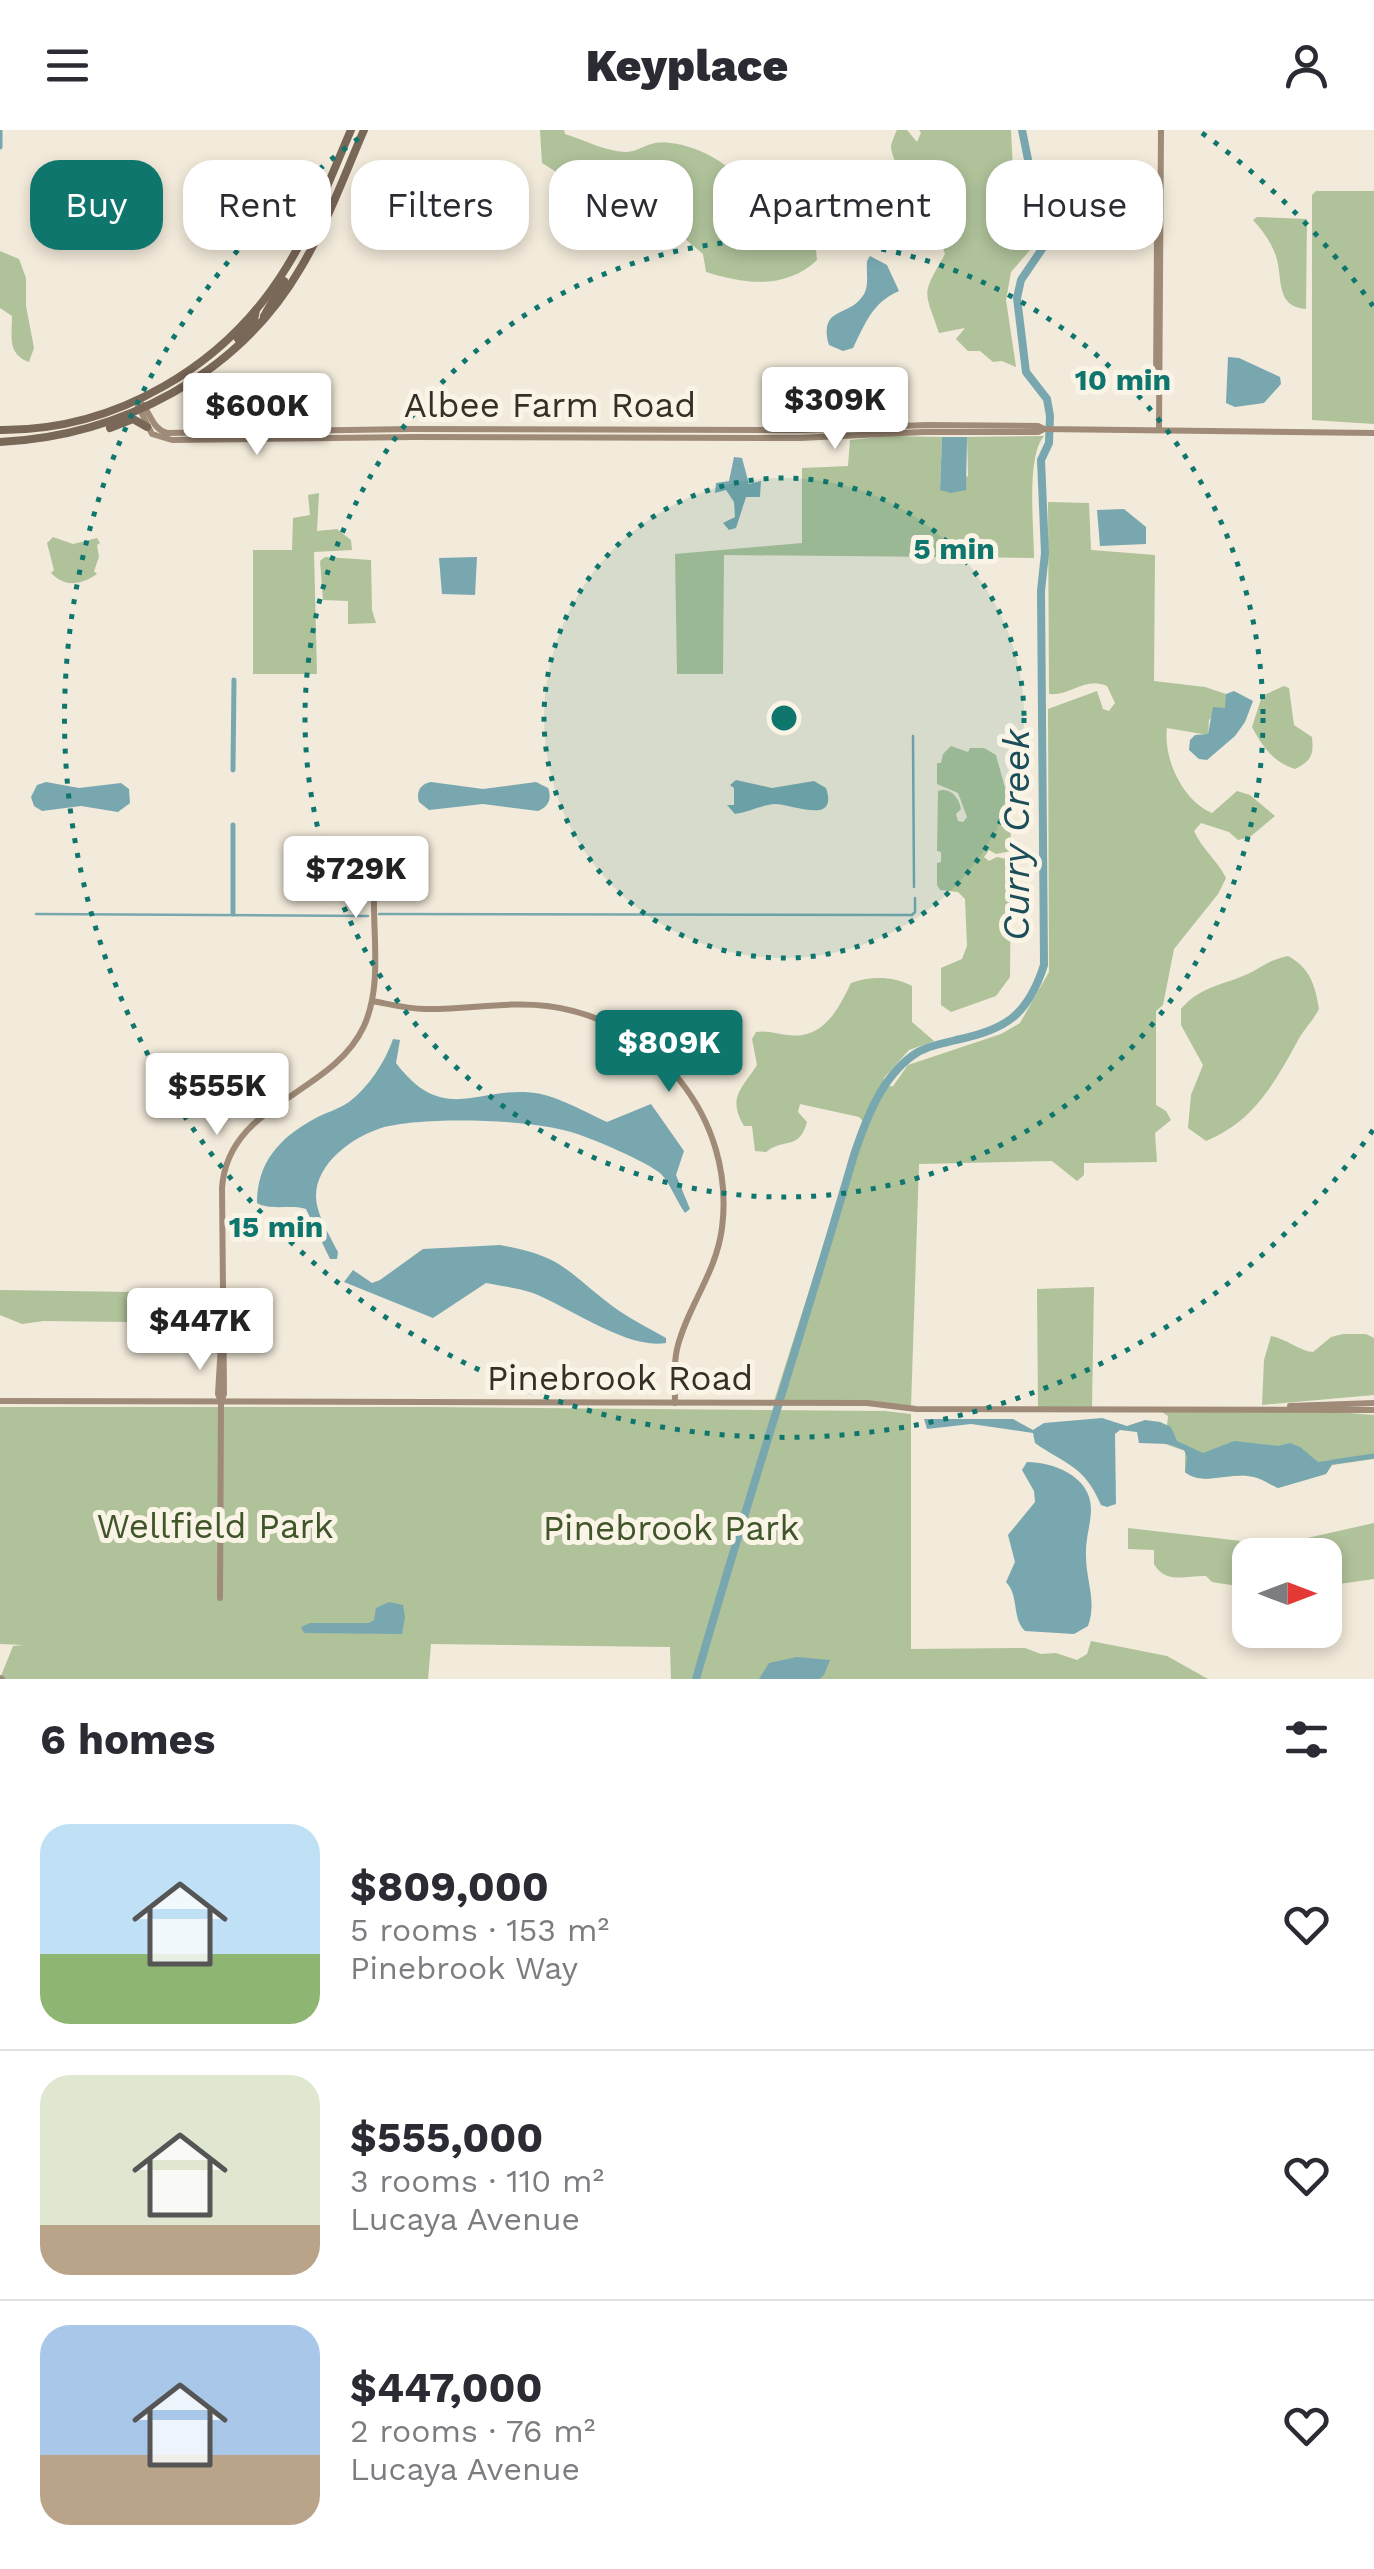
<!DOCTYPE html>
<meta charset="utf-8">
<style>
:root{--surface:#fff;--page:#f7f7f7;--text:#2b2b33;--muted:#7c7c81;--line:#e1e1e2;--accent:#0f766e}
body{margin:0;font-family:"Work Sans",sans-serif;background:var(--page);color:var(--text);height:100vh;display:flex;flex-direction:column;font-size:38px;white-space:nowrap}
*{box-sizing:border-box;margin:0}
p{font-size:32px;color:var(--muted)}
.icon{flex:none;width:55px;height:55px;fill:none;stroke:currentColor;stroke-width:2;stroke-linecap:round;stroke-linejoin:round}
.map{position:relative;height:1549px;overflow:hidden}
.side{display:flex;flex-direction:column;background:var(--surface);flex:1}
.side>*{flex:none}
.guide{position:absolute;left:30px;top:30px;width:1315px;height:90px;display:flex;gap:20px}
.needle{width:65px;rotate:90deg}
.tools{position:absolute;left:1232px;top:1408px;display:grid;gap:20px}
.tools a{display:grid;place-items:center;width:110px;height:110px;border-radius:20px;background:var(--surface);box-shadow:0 5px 15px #0003;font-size:50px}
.price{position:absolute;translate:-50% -85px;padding:0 22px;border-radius:10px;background:#fff;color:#222;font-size:32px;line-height:65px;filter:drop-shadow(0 2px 5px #0008)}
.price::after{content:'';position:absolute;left:50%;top:60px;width:30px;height:22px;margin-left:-15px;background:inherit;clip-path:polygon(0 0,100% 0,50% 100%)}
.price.current{background:var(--accent);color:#fff}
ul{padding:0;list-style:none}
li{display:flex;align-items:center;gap:30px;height:250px;padding:0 40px}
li+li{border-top:2px solid var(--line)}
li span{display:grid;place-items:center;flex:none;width:280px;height:200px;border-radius:30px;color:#555}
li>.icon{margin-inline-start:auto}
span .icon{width:120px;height:120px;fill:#fffc;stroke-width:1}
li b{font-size:42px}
h2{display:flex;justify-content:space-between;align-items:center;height:120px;padding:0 40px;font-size:42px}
.tag{padding:0 35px;border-radius:30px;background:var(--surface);box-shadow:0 5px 15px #0003;font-size:35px;line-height:90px}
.tag.current{background:var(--accent);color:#fff}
header{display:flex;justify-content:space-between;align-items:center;height:130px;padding:0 40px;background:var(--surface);font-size:45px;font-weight:800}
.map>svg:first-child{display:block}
.green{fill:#afc29a}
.water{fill:#78a7b0}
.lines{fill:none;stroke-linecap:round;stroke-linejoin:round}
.stream{stroke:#78a7b0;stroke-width:2.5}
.canal{stroke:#78a7b0;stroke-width:5}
.river{stroke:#78a7b0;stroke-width:8}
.secondary{stroke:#9f8b77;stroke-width:6}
.primary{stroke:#796758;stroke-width:8}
.ring{fill:none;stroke:#0f766e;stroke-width:5;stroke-dasharray:5 10}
.labels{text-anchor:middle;stroke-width:10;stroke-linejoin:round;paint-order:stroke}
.street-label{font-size:35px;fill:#372e27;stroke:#faf4e7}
.park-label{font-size:35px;fill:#40562a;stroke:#faf4e7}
.water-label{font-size:38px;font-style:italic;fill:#1b4e5a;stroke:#faf4e7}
.centre{fill:#0f766e;stroke:#faf4e7;stroke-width:5}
.ring-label{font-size:30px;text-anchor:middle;font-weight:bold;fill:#0f766e;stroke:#faf4e7;stroke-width:10;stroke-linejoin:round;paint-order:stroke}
</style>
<header><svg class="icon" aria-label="menu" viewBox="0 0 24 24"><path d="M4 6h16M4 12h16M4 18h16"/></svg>Keyplace<svg class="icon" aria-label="person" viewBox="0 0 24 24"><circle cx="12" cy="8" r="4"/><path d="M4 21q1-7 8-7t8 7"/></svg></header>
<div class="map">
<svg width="1374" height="1549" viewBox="0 0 1374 1549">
<rect width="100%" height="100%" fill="#f2eada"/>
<g class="green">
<path d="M540,0H564L565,4C584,10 605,21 625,22C636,22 645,15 655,13C677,10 705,21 722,33C747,51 724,66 756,90L804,84L813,90L817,130C785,160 745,154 706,142L703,124L684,108H671L662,119H651L638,86L604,72L542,33Z"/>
<path d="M897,0H907L917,12L921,3L919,0H1011L1013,40L1035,79L1038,91L1036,113L1011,142L1006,170L1016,237L1002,231L993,232L980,221H968L956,209L965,198L939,203C924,158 921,167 945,124L941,112L914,70L955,71C942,59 931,66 917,59C906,53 891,29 891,16C891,15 896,1 897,0Z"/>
<polygon points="1316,61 1374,61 1374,294 1312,290 1312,65"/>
<path d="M1257,87L1307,89L1306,179C1275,177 1283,148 1276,126C1271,112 1263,101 1253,90Z"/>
<path d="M0,121L19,129L26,148V176L34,218L29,232C7,224 12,206 12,186L0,178Z"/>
<path d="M889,306L942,307L940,360L968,346L967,307L1044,306C1026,326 1034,399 1034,428L724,425L723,544H677L675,424L802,413V338L848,336L850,310Z"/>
<polygon points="319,363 317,401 337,399 351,410 352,420 314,422 317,544 253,544 253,420 292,420 293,388 310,385 308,365"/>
<path d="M1048,372L1089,373L1091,420L1155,425L1154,551L1205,557L1226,564L1228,576L1209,590L1208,605L1167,598C1163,629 1183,671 1212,683L1237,661L1250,665L1275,686L1250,707L1238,710L1229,702L1201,693L1194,701C1202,719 1217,730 1226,748L1218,764L1174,819L1163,875L1156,881V975L1166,981L1171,990L1155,1003L1157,1032L1084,1033V1045L1077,1051L1052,1031L919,1034L911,1277L774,1271L863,991L859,987L800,974L798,982L807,992C799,1021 785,1007 766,1022L755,1021L752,996H744C727,967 742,959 757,935L752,909L756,902C768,900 777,904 788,905C823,910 838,880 851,853C871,846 893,846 912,856V892L934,911L909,920L884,948L885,957L893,956L908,935L1001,904L1020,893L1049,842L1048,579L1097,561L1103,579L1109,581L1115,573L1107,556C1085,546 1071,566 1049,564Z"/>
<path d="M53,407L73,414L97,408L100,413L97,415L99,427L94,441L97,444C81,455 66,458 51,443L54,440L47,413Z"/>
<polygon points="325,427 371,430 372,480 376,493 348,494 348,471 323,470 320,431"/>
<path d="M1284,556L1289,558L1294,595L1312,607C1314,625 1311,631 1295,639C1273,632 1263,617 1252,597L1262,566Z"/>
<path d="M951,616L968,622L970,618H984L996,625L1010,676L1011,721L996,724L989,720L984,727L989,731L997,727L1011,730L1010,847L996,866L951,882L941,875V838L962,829L967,816L965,769L958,762L940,760L937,755V733L941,732V722L937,721L938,661C950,657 959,667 961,679L956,684L958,691L963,692L967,687L958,663L937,654V633H941L943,624Z"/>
<path d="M1288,826C1310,838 1315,855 1319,879C1313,891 1303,900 1297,912C1274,954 1253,992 1206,1011L1188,998L1191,965L1203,935L1181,895V879C1201,855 1226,855 1252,842C1268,833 1268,831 1288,826Z"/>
<polygon points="1094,1157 1092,1277 1038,1277 1037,1159"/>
<polygon points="0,1160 131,1162 130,1192 44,1191 22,1194 0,1185"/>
<path d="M1343,1204H1366L1374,1208V1265L1262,1275L1264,1230L1271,1206C1287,1209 1299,1221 1313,1222L1331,1207Z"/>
<polygon points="0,1277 431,1277 885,1281 911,1284 911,1519 1025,1518 1041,1524 1056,1523 1077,1530 1087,1524 1091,1511 1167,1526 1208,1549 671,1549 670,1517 431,1514 428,1549 5,1549 1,1546 13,1516 24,1515 0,1514"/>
<path d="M1162,1282H1337L1374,1285V1329L1332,1335L1326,1344L1278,1358C1268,1353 1260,1347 1248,1346C1228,1343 1202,1356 1185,1342V1321L1165,1314L1168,1286Z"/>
<path d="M1374,1393V1449L1325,1456V1425H1250V1458L1212,1452L1206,1446C1188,1445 1166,1455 1154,1434V1420L1128,1419V1398L1276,1415Z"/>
</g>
<g class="water">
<path d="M870,126L887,135L899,161C872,173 866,192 853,218L843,221L829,215C818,174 852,189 865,162C869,153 866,141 867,131Z"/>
<polygon points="1228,227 1239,228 1280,247 1281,254 1264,273 1235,277 1226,273"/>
<polygon points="942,307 967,307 966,360 951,363 940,360"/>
<polygon points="734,327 742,328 749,354 761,351 760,367 746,367 736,398 729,400 723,393 735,387 734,372 726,360 715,363 716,353 729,351"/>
<polygon points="1124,379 1146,397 1146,414 1100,416 1097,380"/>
<polygon points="477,427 475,465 442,464 439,428"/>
<polygon points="1234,561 1253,571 1245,592 1235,606 1207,630 1199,629 1189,620 1190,610 1195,605 1208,604 1213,577 1225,578 1226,564"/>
<path d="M736,650L772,658L814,651L826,658C839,696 792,674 775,674C761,675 749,682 735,684L727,675H734V658L730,655Z"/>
<polygon points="46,652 79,658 121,653 129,659 130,673 118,682 81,676 42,681 34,676 31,667 37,655"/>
<path d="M431,652L483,659L536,652L548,658C552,668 549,677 538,681L483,674L429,680L419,672C416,662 420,654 431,652Z"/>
<path d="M393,909L400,910L396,933C446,999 481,952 541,964C563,969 587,983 607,992L651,974L684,1021L676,1045L690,1079L685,1083C677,1072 670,1053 661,1044C648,1032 589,1007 571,1002C531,989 421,986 381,998C353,1007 316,1033 316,1066C316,1084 330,1106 338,1122L337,1129H330L306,1079C290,1074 271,1081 257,1073C257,1033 279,1008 314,989C325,983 339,979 349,972C369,957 385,932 393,909Z"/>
<path d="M500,1115C562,1126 564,1139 611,1175C628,1188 647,1197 666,1208V1213C628,1220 569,1177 533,1163C518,1158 501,1156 486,1153L433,1188L344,1152L353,1140L372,1153L380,1150L423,1119Z"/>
<path d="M1102,1288L1127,1296L1145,1290L1160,1292L1171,1297L1177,1311L1203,1323L1234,1311L1278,1316L1290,1313L1300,1317L1318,1332L1333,1330V1333L1326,1344L1278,1358C1268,1354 1261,1347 1248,1346C1228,1343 1201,1356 1185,1342L1187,1327L1184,1320L1168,1314L1139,1313L1137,1302L1120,1300L1115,1304L1116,1374L1107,1377L1101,1375C1084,1335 1066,1335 1035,1313L1033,1303L971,1294L927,1299L924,1289H1013L1033,1300L1044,1293Z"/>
<path d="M1027,1332C1053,1332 1091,1346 1091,1379C1091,1394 1085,1410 1086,1426C1086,1451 1097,1471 1088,1496L1074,1504L1025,1501C1011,1487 1020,1467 1006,1452L1015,1432L1008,1405L1035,1372L1034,1361L1022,1340Z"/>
<polygon points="389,1472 403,1475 405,1487 402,1504 304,1503 301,1497 310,1493 369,1493 374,1490 376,1478"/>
<polygon points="797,1527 830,1530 824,1545 819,1549 759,1549 769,1533"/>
</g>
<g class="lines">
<g class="stream">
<polyline points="913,606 914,757"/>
<polyline points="36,784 368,786"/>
<polyline points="379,784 912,785 915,782 915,768"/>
</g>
<g class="canal">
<polyline points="0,17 0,0"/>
<polyline points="233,640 234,550"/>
<polyline points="233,784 233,695"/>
<polyline points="1333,1332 1374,1326"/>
</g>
<path class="river" d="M696,1549C746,1374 803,1200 854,1025C866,989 881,949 912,926C925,916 941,914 956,910C1006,900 1028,885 1044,835L1041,461L1045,423L1041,330L1049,313L1050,286L1047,269L1026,242L1017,168L1021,150L1044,116L1047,102L1044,84L1033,54L1022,0"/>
<g class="secondary">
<polyline points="1156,256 1157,109"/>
<path d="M138,270C151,280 150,298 167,303L410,299L803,300L926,295L1038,296L1044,299L1374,303"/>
<polyline points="138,276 152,304 172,310 413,307 800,308 923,302 1038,302 1044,299"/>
<polyline points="1159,300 1161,0"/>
<path d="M372,871C389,874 407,879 425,879C466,880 506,871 547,876C655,889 736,989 722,1098C716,1144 687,1177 677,1219C673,1236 675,1256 675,1273"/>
<polyline points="221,1214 218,1264 221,1271"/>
<polyline points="0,1271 867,1273 916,1279 1374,1280"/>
<polyline points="1290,1276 1374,1273"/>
<path d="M220,1468L221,1272L224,1264L222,1058C228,972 332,966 364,896C382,856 373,808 374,766"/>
<polyline points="0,1548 2,1549"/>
</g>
<g class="primary">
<polyline points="264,186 284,151"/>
<polyline points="238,209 254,190 256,180"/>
<polyline points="110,298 133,289 147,297"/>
<path d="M0,300C116,301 226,236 286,138C313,95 331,46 351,0"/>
<path d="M0,312C121,306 238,245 300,139C326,96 344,46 364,0"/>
</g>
</g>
<circle cx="784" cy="588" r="240" fill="#0f766e" fill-opacity=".12"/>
<g class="ring">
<circle cx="784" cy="588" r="240"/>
<circle cx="784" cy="588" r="479"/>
<path d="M1373 1000A719 719 0 1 1 366 3M1202 3A719 719 0 0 1 1373 176"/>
</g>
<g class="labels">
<g class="street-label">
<text x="550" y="287">Albee Farm Road</text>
<text x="620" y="1260">Pinebrook Road</text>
</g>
<g class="park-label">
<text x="215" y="1408">Wellfield Park</text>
<text x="671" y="1410">Pinebrook Park</text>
</g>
<g class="water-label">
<text transform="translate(1016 705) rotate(-90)" y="13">Curry Creek</text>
</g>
</g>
<circle cx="784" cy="588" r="15" class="centre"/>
<g class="ring-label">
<text x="1123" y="260">10 min</text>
<text x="954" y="429">5 min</text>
<text x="276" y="1107">15 min</text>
</g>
</svg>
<div class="tools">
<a><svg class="needle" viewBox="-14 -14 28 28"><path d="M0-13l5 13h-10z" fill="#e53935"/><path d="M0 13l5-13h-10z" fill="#7c7c81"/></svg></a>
</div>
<b class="price" style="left:835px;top:322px">$309K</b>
<b class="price" style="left:257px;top:328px">$600K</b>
<b class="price" style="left:356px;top:791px">$729K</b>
<b class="price current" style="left:669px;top:965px">$809K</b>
<b class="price" style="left:217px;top:1008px">$555K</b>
<b class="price" style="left:200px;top:1243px">$447K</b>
<div class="guide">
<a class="tag current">Buy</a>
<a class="tag">Rent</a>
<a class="tag">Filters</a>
<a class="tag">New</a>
<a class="tag">Apartment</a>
<a class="tag">House</a>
</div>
</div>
<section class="side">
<h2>6 homes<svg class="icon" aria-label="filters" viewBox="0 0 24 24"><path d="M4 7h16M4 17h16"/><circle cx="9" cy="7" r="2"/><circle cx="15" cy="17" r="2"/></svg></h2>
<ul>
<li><span style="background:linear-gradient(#bfe0f5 65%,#8fb573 0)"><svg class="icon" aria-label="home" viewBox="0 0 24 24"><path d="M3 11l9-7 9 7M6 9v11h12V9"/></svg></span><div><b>$809,000</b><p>5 rooms · 153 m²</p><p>Pinebrook Way</p></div><svg class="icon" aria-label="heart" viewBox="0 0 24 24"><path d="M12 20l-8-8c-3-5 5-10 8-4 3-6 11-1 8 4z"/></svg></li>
<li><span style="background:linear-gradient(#dfe7d0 75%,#b9a48a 0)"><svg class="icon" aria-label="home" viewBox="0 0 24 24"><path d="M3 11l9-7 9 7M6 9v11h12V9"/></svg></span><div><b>$555,000</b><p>3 rooms · 110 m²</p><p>Lucaya Avenue</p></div><svg class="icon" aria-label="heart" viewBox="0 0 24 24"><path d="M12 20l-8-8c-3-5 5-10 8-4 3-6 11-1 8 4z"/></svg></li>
<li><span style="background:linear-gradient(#a9c7e8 65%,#b9a48a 0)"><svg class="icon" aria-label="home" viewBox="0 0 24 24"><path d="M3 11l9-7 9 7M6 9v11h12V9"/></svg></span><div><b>$447,000</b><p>2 rooms · 76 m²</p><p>Lucaya Avenue</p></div><svg class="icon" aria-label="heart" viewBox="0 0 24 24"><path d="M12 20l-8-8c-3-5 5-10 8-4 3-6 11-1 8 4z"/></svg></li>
</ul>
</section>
